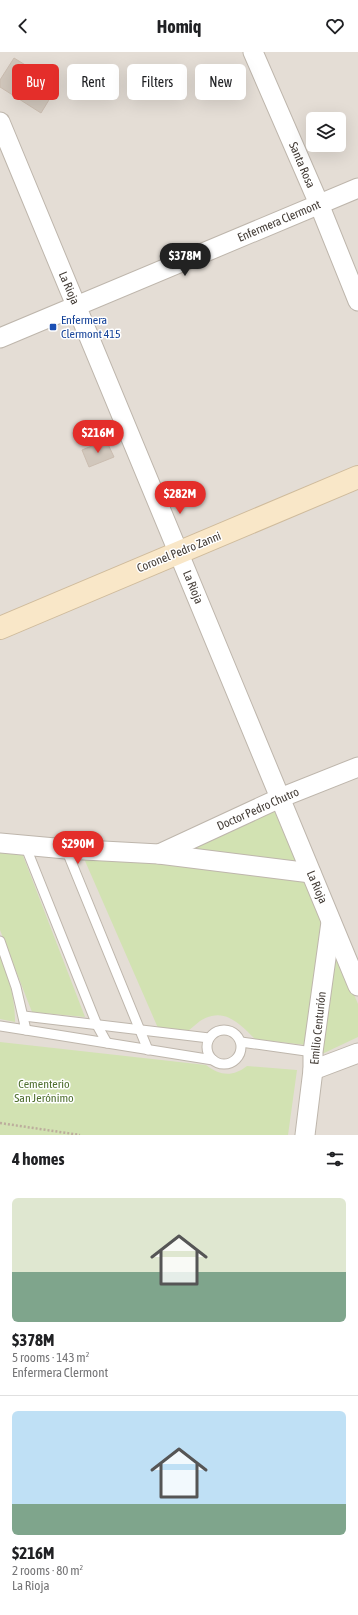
<!DOCTYPE html>
<meta charset="utf-8">
<style>
:root{--surface:#fff;--page:#f6f6f6;--text:#202124;--muted:#757577;--line:#e0e0e0;--accent:#e42e2a}
body{margin:0;font-family:"Asap Condensed",sans-serif;background:var(--page);color:var(--text);height:100vh;display:flex;flex-direction:column;font-size:15px;white-space:nowrap}
*{box-sizing:border-box;margin:0}
p{font-size:13px;color:var(--muted)}
.icon{flex:none;width:22px;height:22px;fill:none;stroke:currentColor;stroke-width:2;stroke-linecap:round;stroke-linejoin:round}
.map{position:relative;height:1083px;overflow:hidden}
.panel{display:flex;flex-direction:column;background:var(--surface);flex:1}
.panel>*{flex:none}
.hud{position:absolute;left:12px;top:12px;width:334px;height:36px;display:flex;gap:8px}
.buttons{position:absolute;left:306px;top:60px;display:grid;gap:8px}
.buttons a{display:grid;place-items:center;width:40px;height:40px;border-radius:6px;background:var(--surface);box-shadow:0 4px 16px #0002;font-size:20px}
.price{position:absolute;translate:-50% -34px;padding:0 9px;border-radius:14px;background:var(--accent);color:#fff;font-size:13px;line-height:26px;filter:drop-shadow(0 1px 2px #0008)}
.price::after{content:'';position:absolute;left:50%;top:24px;width:12px;height:9px;margin-left:-6px;background:inherit;clip-path:polygon(0 0,100% 0,50% 100%)}
.price.active{background:#222;color:#fff}
ul{padding:0;list-style:none}
li{display:grid;align-content:center;gap:8px;height:212px;padding:0 12px}
li+li{border-top:1px solid var(--line)}
li span{display:grid;place-items:center;height:124px;border-radius:6px;color:#555}
li>.icon{margin-inline-start:auto}
span .icon{width:72px;height:72px;fill:#fffc;stroke-width:1}
li b{font-size:17px}
h2{display:flex;justify-content:space-between;align-items:center;height:48px;padding:0 12px;font-size:17px}
.pill{padding:0 14px;border-radius:6px;background:var(--surface);box-shadow:0 4px 16px #0002;font-size:14px;line-height:36px}
.pill.active{background:var(--accent);color:#fff}
header{display:flex;justify-content:space-between;align-items:center;height:52px;padding:0 12px;background:var(--surface);font-size:18px;font-weight:700}
.map>svg:first-child{display:block}
.residential{fill:#e4ddd5;fill-rule:evenodd}
.green{fill:#d2e2b2}
.building{fill:#d1c7bc;stroke:#cbbdb0}
.lines{fill:none;stroke-linecap:round;stroke-linejoin:round}
.lane-casing{stroke:#beb6ac;stroke-width:11}
.street-casing{stroke:#beb6ac;stroke-width:21}
.secondary-casing{stroke:#cfbb9c;stroke-width:24}
.path{stroke:#bcad9c;stroke-width:2.5;stroke-dasharray:2 2;stroke-linecap:butt}
.lane{stroke:#fff;stroke-width:9}
.street{stroke:#fff;stroke-width:19}
.secondary{stroke:#f9e7c8;stroke-width:22}
.transit-dot{fill:#1a4fb4;stroke:#fff;stroke-width:1.5}
.labels{text-anchor:middle;stroke-width:3;stroke-linejoin:round;paint-order:stroke}
.street-label{font-size:12px;fill:#433c36;stroke:#fff}
.transit-label{font-size:12px;fill:#164399;stroke:#fff;text-anchor:start}
.park-label{font-size:12px;fill:#4f6f2f;stroke:#fff}
</style>
<header><svg class="icon" aria-label="back" viewBox="0 0 24 24"><path d="M15 5l-7 7 7 7"/></svg>Homiq<svg class="icon" aria-label="heart" viewBox="0 0 24 24"><path d="M12 20l-8-8c-3-5 5-10 8-4 3-6 11-1 8 4z"/></svg></header>
<div class="map">
<svg width="358" height="1083" viewBox="0 0 358 1083">
<rect width="100%" height="100%" fill="#f1ece6"/>
<path class="residential" d="M0,0H358V1083H0ZM313,67H339V93H313Z"/>
<g class="green">
<polygon points="274,758 296,809 191,798"/>
<polygon points="0,799 22,801 85,965 32,960 0,878"/>
<path d="M82,802L307,827L325,870L306,993L255,987C240,972 224,954 200,969C196,972 192,976 188,979L158,976Z"/>
<polygon points="334,895 358,952 358,985 322,1002"/>
<path d="M0,901C8,924 15,945 15,970L0,967Z"/>
<path d="M0,990L206,1013C220,1024 233,1025 247,1014L297,1018L288,1083H0Z"/>
</g>
<g class="building">
<polygon points="14,6 58,33 41,61 0,35 0,28"/>
<polygon points="106,388 114,405 89,415 82,398"/>
</g>
<g class="lines">
<defs>
<g id="lane">
<polyline points="25,793 97,973 107,991"/>
<polyline points="66,797 148,998"/>
<polyline points="0,889 16,935 26,978 0,974"/>
<polyline points="24,964 209,986"/>
<circle cx="224" cy="995" r="17"/>
<polyline points="26,978 213,1008"/>
<polyline points="241,990 313,1000"/>
</g>
<g id="street">
<polyline points="253,0 319,152 358,249"/>
<polyline points="0,70 358,934"/>
<polyline points="0,286 358,136"/>
<polyline points="0,791 66,797 159,802 311,821"/>
<polyline points="159,802 280,746 358,715"/>
<polyline points="313,1018 358,1001"/>
<polyline points="305,1083 313,1018 313,1000 331,870"/>
</g>
<polyline id="secondary" points="0,576 358,425"/>
</defs>
<use href="#lane" class="lane-casing"/>
<use href="#street" class="street-casing"/>
<use href="#secondary" class="secondary-casing"/>
<polyline class="path" points="0,1071 80,1083"/>
<use href="#lane" class="lane"/>
<use href="#street" class="street"/>
<use href="#secondary" class="secondary"/>
</g>
<rect class="transit-dot" x="49" y="271" width="8" height="8" rx="2"/>
<g class="labels">
<g class="street-label">
<text transform="translate(302 113) rotate(67)" y="4">Santa Rosa</text>
<text transform="translate(279 169) rotate(-23)" y="4">Enfermera Clermont</text>
<text transform="translate(69 236) rotate(67)" y="4">La Rioja</text>
<text transform="translate(179 500) rotate(-22)" y="4">Coronel Pedro Zanni</text>
<text transform="translate(193 535) rotate(68)" y="4">La Rioja</text>
<text transform="translate(258 757) rotate(-24)" y="4">Doctor Pedro Chutro</text>
<text transform="translate(317 835) rotate(67)" y="4">La Rioja</text>
<text transform="translate(318 976) rotate(-84)" y="4">Emilio Centurión</text>
</g>
<g class="transit-label">
<text x="61" y="272">Enfermera<tspan x="61" dy="14">Clermont 415</tspan></text>
</g>
<g class="park-label">
<text x="44" y="1036">Cementerio<tspan x="44" dy="14">San Jerónimo</tspan></text>
</g>
</g>
</svg>
<div class="buttons">
<a><svg class="icon" aria-label="layers" viewBox="0 0 24 24"><path d="M12 4l9 5-9 5-9-5zM3 14l9 5 9-5"/></svg></a>
</div>
<b class="price active" style="left:185px;top:225px">$378M</b>
<b class="price" style="left:98px;top:402px">$216M</b>
<b class="price" style="left:180px;top:463px">$282M</b>
<b class="price" style="left:78px;top:813px">$290M</b>
<div class="hud">
<a class="pill active">Buy</a>
<a class="pill">Rent</a>
<a class="pill">Filters</a>
<a class="pill">New</a>
</div>
</div>
<section class="panel">
<h2>4 homes<svg class="icon" aria-label="filters" viewBox="0 0 24 24"><path d="M4 7h16M4 17h16"/><circle cx="9" cy="7" r="2"/><circle cx="15" cy="17" r="2"/></svg></h2>
<ul>
<li><span style="background:linear-gradient(#dfe7d0 60%,#7fa58c 0)"><svg class="icon" aria-label="home" viewBox="0 0 24 24"><path d="M3 11l9-7 9 7M6 9v11h12V9"/></svg></span><div><b>$378M</b><p>5 rooms · 143 m²</p><p>Enfermera Clermont</p></div></li>
<li><span style="background:linear-gradient(#bfe0f5 75%,#7fa58c 0)"><svg class="icon" aria-label="home" viewBox="0 0 24 24"><path d="M3 11l9-7 9 7M6 9v11h12V9"/></svg></span><div><b>$216M</b><p>2 rooms · 80 m²</p><p>La Rioja</p></div></li>
</ul>
</section>
